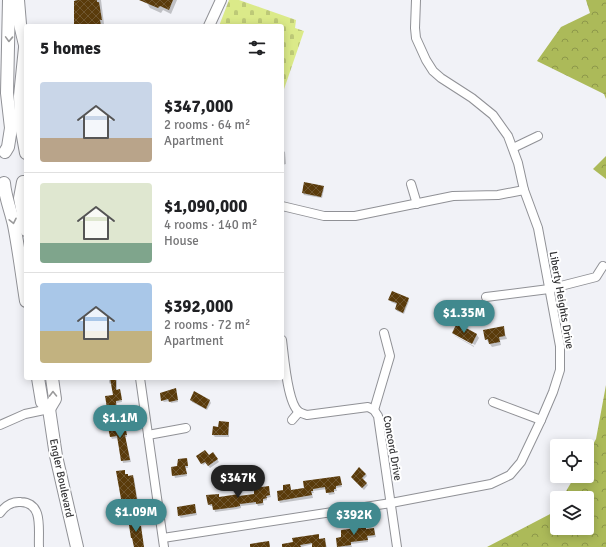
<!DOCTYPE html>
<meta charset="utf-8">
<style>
:root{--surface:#fff;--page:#f6f6f6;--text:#202124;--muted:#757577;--line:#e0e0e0;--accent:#41898e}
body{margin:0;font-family:Signika,sans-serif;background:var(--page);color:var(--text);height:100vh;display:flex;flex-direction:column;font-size:15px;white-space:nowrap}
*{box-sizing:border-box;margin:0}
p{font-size:13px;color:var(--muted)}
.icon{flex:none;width:22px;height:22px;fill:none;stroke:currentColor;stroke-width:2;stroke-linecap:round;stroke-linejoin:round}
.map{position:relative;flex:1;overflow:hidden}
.details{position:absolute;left:24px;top:24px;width:260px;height:356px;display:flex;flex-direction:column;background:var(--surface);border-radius:4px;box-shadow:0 2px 10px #0003}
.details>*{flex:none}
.tools{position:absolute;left:550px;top:439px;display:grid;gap:8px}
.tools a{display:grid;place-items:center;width:44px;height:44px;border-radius:4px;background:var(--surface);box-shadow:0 2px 10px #0003;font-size:20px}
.price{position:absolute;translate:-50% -34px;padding:0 9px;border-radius:14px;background:var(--accent);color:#fff;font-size:13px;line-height:26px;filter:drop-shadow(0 1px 2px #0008)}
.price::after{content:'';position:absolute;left:50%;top:24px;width:12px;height:9px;margin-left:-6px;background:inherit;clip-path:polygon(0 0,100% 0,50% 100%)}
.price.on{background:#222;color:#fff}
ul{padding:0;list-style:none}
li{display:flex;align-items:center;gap:12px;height:100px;padding:0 16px}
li+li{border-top:1px solid var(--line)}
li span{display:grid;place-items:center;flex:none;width:112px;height:80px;border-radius:4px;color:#555}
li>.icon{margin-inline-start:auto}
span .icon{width:48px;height:48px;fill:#fffc;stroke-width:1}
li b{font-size:17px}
h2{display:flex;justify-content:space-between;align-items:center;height:48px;padding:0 16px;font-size:17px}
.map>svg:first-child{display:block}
.forest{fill:url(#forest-crowns)}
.cemetery{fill:url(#cemetery-stones)}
.shadow{fill:#0003}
.building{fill:url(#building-cross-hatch)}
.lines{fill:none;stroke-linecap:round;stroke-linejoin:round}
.minor-casing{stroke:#909196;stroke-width:10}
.tertiary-casing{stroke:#909196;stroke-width:12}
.secondary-casing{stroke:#909196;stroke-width:14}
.minor{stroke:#fff;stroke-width:8}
.tertiary{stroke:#fff;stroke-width:10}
.secondary{stroke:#fff;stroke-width:12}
.oneway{stroke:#9a9a9b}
.labels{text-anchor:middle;stroke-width:4;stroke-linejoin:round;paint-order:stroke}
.street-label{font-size:11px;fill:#353537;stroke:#fff}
</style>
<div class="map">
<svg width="606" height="547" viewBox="0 0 606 547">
<defs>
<pattern id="forest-crowns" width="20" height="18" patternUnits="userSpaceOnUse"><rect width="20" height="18" fill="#acba59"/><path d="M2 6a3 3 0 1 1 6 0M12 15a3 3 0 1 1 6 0" fill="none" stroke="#8d984a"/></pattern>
<pattern id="cemetery-stones" width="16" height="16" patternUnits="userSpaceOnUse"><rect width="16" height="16" fill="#dbea89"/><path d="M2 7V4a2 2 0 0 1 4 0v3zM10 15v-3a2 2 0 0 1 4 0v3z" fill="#bdc977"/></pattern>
<pattern id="building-cross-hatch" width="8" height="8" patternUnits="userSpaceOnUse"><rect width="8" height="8" fill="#5a3b0b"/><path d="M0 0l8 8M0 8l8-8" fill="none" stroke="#6f5630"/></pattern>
</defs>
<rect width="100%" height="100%" fill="#f1f2f7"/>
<g class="forest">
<polygon points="586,0 606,0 606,99 604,94 537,61 561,27 590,13"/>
<polygon points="606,156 606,179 593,169"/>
<polygon points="606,385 606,547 487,547 554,512 557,506 557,528 587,528 587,498 562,498 575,476 587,476 587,455 596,439"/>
</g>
<polygon class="cemetery" points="229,0 239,0 296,20 295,28 304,31 282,95 282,26 219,26"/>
<g class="shadow">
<polygon points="75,0 103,0 101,0 104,24 102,24 102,26 76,26"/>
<polygon points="148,0 177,0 171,14 163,10 161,13 150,8 147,3"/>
<polygon points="282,150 285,152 286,164 282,165"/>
<polygon points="323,186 324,189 322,198 304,195 303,193"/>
<polygon points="408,299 409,301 404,314 397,311 396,309 398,305 391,302 390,300"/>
<polygon points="457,324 477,335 479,338 475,345 454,333 454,335 453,333"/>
<polygon points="503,328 507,339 500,340 501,345 492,347 486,339"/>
<polygon points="454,335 474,346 474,347 455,336"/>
<polygon points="109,378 117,378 117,390 120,390 121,392 122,402 117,403 117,409 109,410 106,397 114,395 112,384 110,384 109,382"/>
<polygon points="176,389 178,402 171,403 170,401 164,402 162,400 169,390"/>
<polygon points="191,400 210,401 211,403 207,410 192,402"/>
<polygon points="117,421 118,426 121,428 125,427 126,429 127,437 125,437 131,462 123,463 118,438 112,439 111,437 108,423"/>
<polygon points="228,423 229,425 229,437 215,437 213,435 219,428"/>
<polygon points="213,453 219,462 210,468 206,463 203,465 198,457 209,457"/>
<polygon points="187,461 188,468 186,468 187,476 175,478 172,467 178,467"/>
<polygon points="124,471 126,475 134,478 138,502 133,502 134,505 131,506 132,511 125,512 124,510"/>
<polygon points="366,474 367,476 363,480 368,485 364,490 353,479"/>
<polygon points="339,477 342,487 336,488 337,491 334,491 335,494 329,495 327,489 313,491 314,493 312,493 313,498 280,503 279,501 278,492 285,491 290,485 291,490 305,488"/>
<polygon points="268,487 271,497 267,498 267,500 263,501 264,505 258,506 257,504 241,506 241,508 237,509 215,512 214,506 210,506 209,504 218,495 220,498 240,497 256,495"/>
<polygon points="195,505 197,515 181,518 179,516"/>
<polygon points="365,528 367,530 374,529 376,537 368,538 368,542 351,544 352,547 338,547 337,539"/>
<polygon points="318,535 320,540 324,539 327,547 313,547 313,544 301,547 288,547"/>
</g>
<g class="building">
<polygon points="78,0 97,0 97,2 99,2 102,20 100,20 101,26 77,26 77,24 74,24 74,1"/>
<polygon points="139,0 173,0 169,10 160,6 158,8"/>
<polygon points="304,182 324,186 321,197 302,193"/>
<polygon points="392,291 409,298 403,313 395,309 397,303 388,300"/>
<polygon points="457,323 477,334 472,344 452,333"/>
<polygon points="504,326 505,336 499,337 500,342 489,344 488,339 485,340 483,330"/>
<polygon points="110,378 116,378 116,390 120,389 122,400 116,401 116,407 107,408 105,396 113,395"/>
<polygon points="176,388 178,400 169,402 168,399 161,401 160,393"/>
<polygon points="194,391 210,400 206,409 190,400"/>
<polygon points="117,420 118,425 120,424 121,427 125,426 127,435 125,435 130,460 121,461 117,436 110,437 107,422"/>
<polygon points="219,421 229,422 228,435 212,435 213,426 218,427"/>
<polygon points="205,450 209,455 213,452 218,459 208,466 205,462 201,464 196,456"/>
<polygon points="187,458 188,466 185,466 187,474 172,476 171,467 177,466 178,459"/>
<polygon points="359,467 366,474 362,478 367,483 362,488 351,477"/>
<polygon points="125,470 125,474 128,474 128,476 133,475 137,500 133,500 134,503 131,504 132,509 123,510 116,471"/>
<polygon points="340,476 342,485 336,486 336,489 334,489 334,492 326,493 325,487 313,489 313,491 311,491 312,495 278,501 277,491 283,490 283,485 290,484 291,490 304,488 303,481"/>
<polygon points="269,486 270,495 266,496 267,498 263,499 263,503 256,504 256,502 240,504 240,506 236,507 213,510 212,504 208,505 206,495 219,494 219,497 239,494 239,496 254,494 254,488"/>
<polygon points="195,504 196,513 178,516 177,507"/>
<polygon points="138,517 139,526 141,526 144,547 134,547 132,538 131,538 128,519"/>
<polygon points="366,527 366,529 374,528 375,535 367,536 368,540 351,542 351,545 337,547 336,538 341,537 341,530"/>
<polygon points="319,534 319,539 325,538 326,547 312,547 312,543 300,545 301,547 282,547 282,544 293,542 292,538"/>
<polygon points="269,541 270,547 250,547 250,544"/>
</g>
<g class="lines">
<defs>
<g id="minor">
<polyline points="513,148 538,136"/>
<polyline points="411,184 417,204"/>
<polyline points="282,206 324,216 355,216 453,196 498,195 524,190"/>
<polyline points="486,297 549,289 596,277 603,266"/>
<path d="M282,340C284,355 287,401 298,411C300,413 304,414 307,415L368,407L374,410L378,416L397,547"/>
<polyline points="140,378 164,547"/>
<polyline points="493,402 541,420"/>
<polyline points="374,410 390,356 384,333"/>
<polyline points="292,420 299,412"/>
<polyline points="0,425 25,414 49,409"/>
<polyline points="148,435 186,428"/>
<path d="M0,513C5,506 11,501 21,502C44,503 38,530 39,547"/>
<polyline points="163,538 391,503 491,484 510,475 521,462 541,420 553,392 560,370 560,346 538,228 524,190 518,163 508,136 493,115 472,98 441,78 433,71 426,60 416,38 415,28 416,0"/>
</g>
<polyline id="tertiary" points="209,26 221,0"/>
<g id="secondary">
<polyline points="18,0 20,24 25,45"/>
<polyline points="5,152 8,147 11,128 7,93 9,0"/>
<polyline points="26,153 21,125 20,96 26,38"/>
<polyline points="23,182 20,198 26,230"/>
<path d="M4,183C5,197 11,211 14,225C19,250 22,276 26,301"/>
<polyline points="38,378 42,402 49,409 56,456 77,547"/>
<polyline points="49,409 55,399 52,378"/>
</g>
</defs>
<use href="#minor" class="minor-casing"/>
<use href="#tertiary" class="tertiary-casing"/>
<use href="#secondary" class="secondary-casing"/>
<use href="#minor" class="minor"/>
<use href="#tertiary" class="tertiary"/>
<use href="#secondary" class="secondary"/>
</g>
<defs><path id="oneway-chevron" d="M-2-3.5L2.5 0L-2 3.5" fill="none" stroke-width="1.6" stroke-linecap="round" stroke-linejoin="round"/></defs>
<g class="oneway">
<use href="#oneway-chevron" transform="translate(9 39) rotate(92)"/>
<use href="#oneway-chevron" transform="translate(13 221) rotate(78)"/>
<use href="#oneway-chevron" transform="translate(53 394) rotate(-91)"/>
</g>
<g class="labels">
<g class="street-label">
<text transform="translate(562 300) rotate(80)" y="4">Liberty Heights Drive</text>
<text transform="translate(393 448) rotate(80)" y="4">Concord Drive</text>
<text transform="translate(62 478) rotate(78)" y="4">Engler Boulevard</text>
</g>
</g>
</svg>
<div class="tools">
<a><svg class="icon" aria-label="locate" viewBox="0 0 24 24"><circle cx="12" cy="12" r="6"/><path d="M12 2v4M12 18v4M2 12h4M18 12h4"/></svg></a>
<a><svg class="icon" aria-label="layers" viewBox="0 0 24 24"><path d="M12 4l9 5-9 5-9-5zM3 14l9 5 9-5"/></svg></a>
</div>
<b class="price" style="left:464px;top:334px">$1.35M</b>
<b class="price" style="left:120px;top:439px">$1.1M</b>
<b class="price on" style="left:238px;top:499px">$347K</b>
<b class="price" style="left:136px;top:533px">$1.09M</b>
<b class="price" style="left:354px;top:536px">$392K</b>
<section class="details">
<h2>5 homes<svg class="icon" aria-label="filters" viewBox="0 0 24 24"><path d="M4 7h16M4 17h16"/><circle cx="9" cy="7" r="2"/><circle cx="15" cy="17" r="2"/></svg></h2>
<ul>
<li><span style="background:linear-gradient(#c9d6e8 70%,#b9a48a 0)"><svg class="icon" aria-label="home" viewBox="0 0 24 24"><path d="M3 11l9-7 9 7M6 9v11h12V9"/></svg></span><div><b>$347,000</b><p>2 rooms · 64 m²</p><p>Apartment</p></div></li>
<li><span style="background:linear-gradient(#dfe7d0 75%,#7fa58c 0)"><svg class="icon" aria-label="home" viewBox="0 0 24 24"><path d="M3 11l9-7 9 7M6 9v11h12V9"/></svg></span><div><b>$1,090,000</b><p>4 rooms · 140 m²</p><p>House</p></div></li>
<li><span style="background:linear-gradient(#a9c7e8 60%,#c2b280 0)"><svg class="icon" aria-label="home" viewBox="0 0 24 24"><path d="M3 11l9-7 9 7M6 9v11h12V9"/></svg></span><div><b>$392,000</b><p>2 rooms · 72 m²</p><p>Apartment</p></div></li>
</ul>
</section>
</div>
